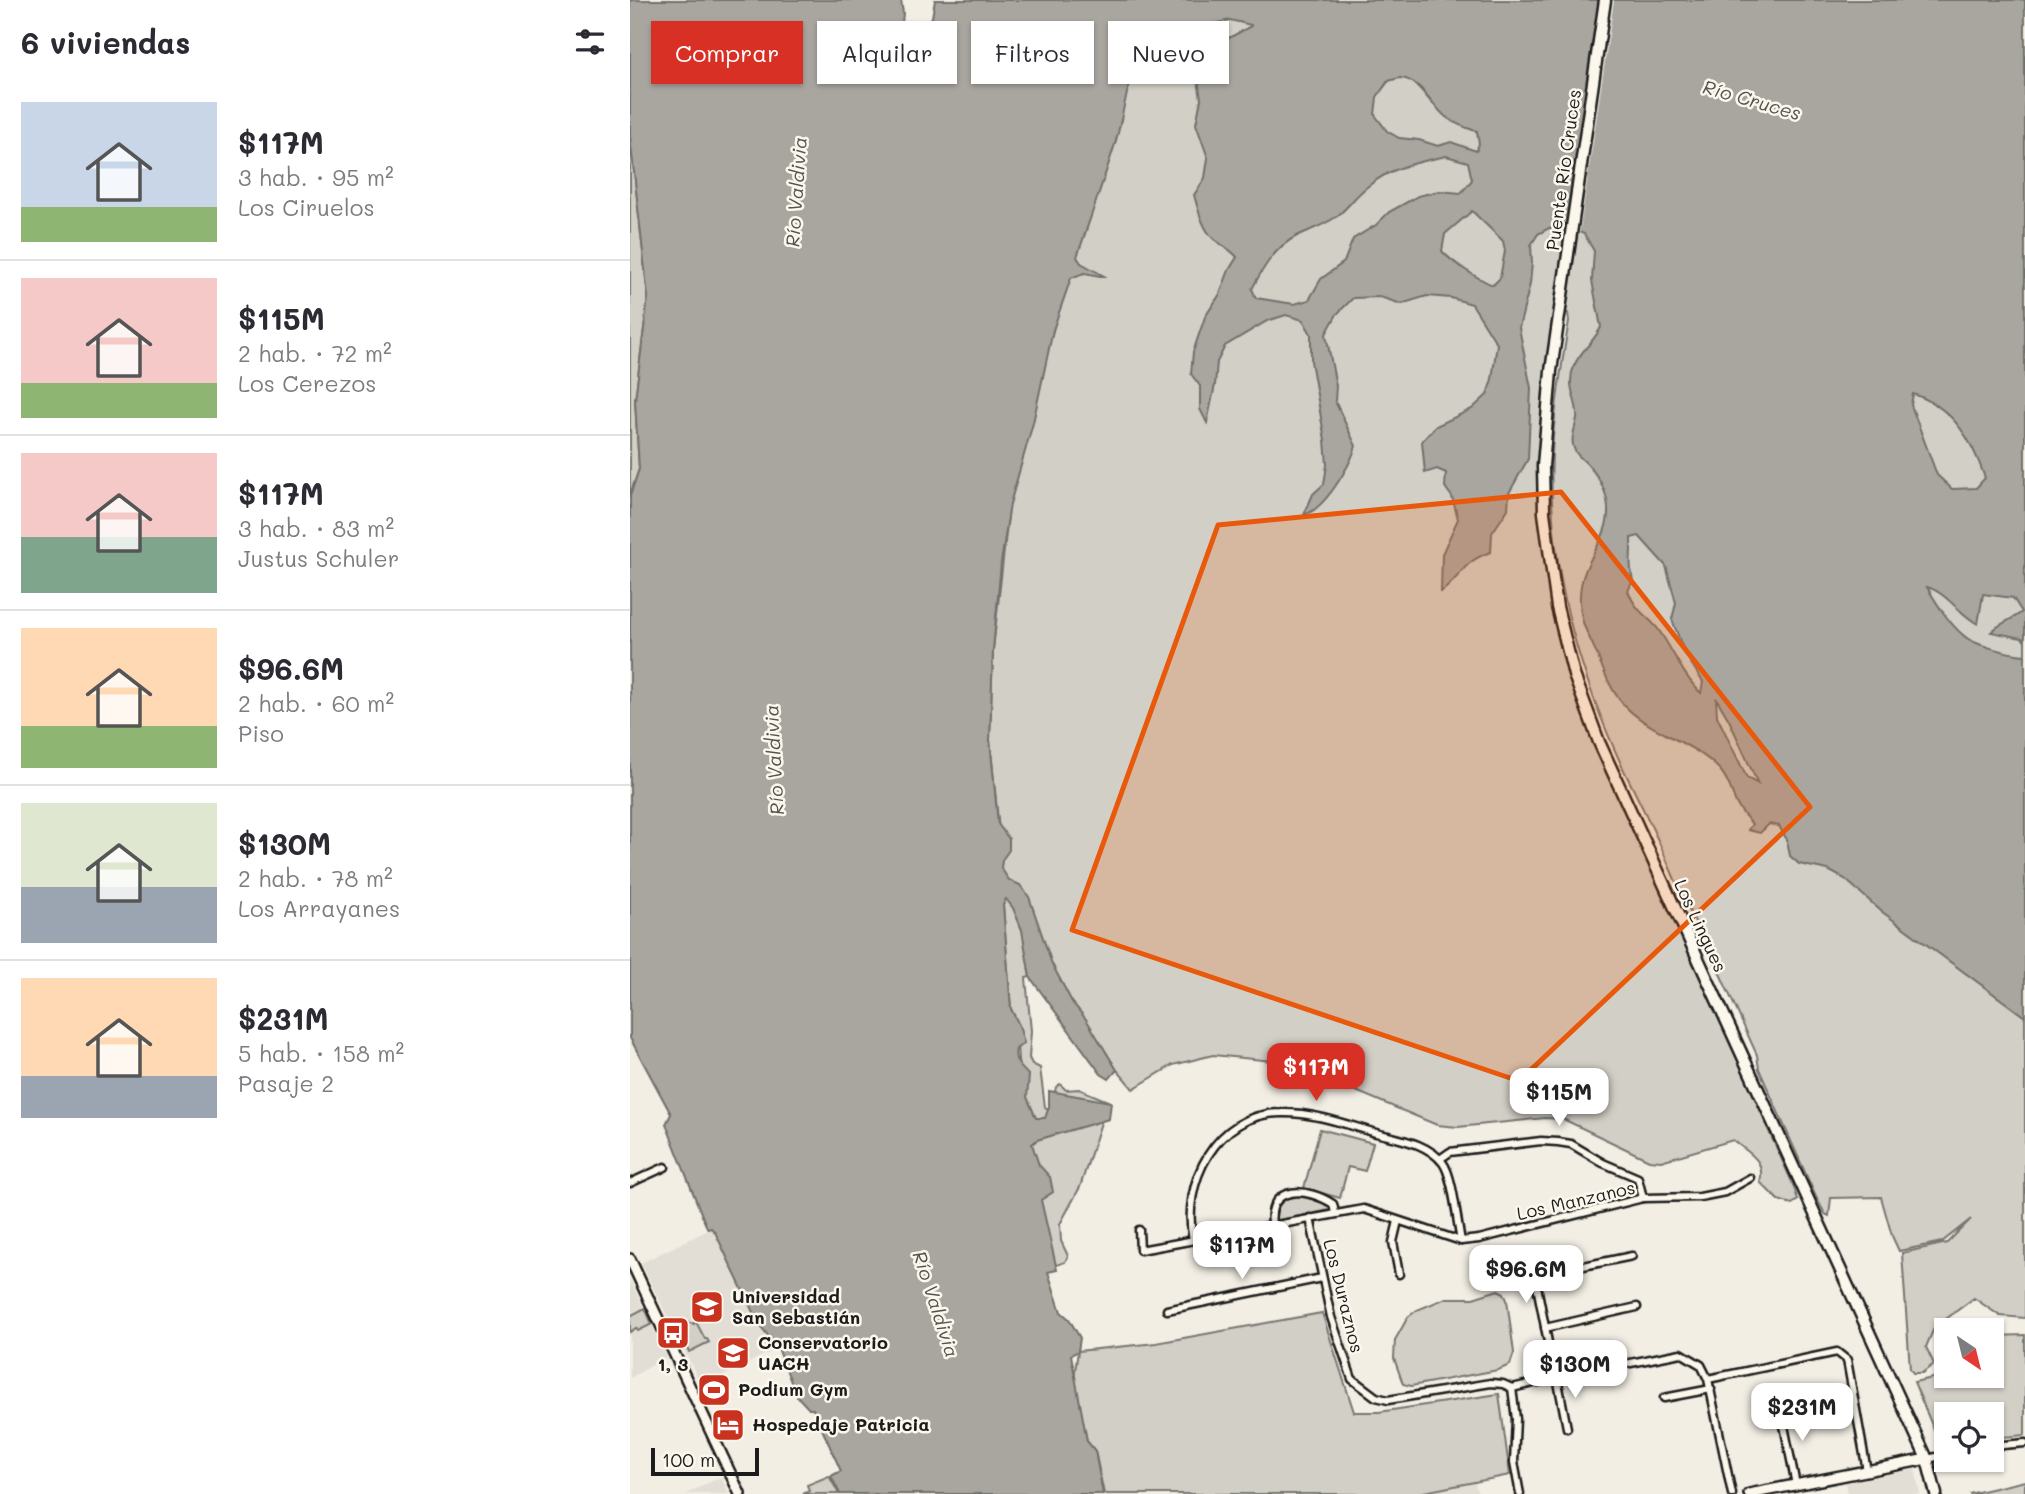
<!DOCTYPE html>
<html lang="es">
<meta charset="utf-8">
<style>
:root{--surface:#fff;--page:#f2f2f3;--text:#2b2b33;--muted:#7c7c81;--line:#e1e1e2;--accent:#d93025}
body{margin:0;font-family:Mali,sans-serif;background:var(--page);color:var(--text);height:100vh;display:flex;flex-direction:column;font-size:26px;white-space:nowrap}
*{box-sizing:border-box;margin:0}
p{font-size:23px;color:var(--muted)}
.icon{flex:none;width:38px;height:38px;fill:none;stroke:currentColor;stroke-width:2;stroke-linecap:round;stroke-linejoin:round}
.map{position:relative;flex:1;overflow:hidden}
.sheet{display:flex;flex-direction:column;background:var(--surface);width:630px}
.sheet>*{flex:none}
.top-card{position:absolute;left:21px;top:21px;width:665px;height:63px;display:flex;gap:14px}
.needle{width:46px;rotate:145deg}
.fabs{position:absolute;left:1304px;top:1318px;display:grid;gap:14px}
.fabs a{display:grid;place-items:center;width:70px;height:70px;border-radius:0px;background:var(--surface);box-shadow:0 2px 5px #0004;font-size:35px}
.scale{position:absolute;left:21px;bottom:18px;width:108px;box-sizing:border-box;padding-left:7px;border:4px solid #1c1c1c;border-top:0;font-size:19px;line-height:24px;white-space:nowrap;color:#1c1c1c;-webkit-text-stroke:5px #fbf7ec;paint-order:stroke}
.price{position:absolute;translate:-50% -60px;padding:0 16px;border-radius:14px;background:#fff;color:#222;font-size:23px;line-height:46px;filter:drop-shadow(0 2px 4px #0008)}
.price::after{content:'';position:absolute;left:50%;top:42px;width:21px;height:16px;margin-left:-10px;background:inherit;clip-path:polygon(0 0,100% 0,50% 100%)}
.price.active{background:var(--accent);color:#fff}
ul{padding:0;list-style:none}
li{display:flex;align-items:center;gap:21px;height:175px;padding:0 21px}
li+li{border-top:2px solid var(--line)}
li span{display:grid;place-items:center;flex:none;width:196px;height:140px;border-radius:0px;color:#555}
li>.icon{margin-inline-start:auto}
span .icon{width:84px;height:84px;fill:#fffc;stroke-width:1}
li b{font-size:30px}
h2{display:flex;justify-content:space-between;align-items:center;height:84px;padding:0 21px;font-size:30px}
.pill{padding:0 24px;border-radius:0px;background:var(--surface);box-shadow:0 2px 5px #0004;font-size:24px;line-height:63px}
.pill.active{background:var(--accent);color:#fff}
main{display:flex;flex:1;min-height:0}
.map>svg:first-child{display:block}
.built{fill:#e2ded5}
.green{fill:#d2cfc6;stroke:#777671;stroke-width:2}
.water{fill:#a9a6a0;stroke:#716f6b;stroke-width:2;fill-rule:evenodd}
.pier{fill:#f2eee4}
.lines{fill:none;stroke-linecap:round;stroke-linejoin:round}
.street-casing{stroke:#1c1c1c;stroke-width:11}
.secondary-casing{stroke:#1c1c1c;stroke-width:14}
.primary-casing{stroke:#1c1c1c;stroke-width:15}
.street{stroke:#fbf7ec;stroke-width:6}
.secondary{stroke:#fbf7ec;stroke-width:9}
.primary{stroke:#fbf7ec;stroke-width:10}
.marked{fill:#e8590c;fill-opacity:0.2;stroke:#e8590c;stroke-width:5;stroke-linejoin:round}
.labels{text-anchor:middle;stroke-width:5;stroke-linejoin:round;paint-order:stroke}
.street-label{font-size:18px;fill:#1c1c1c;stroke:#fbf7ec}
.poi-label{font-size:18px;font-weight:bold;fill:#1c1c1c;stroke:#fbf7ec;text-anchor:start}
.water-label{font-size:19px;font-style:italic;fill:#545351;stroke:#fbf7ec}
</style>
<main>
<section class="sheet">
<h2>6 viviendas<svg class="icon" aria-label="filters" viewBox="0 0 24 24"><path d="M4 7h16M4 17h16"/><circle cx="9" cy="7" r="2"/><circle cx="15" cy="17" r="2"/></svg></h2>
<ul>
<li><span style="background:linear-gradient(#c9d6e8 75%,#8fb573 0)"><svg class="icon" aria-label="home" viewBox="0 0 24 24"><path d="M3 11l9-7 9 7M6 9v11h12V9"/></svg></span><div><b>$117M</b><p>3 hab. · 95 m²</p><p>Los Ciruelos</p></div></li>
<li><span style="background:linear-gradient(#f6c9c9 75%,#8fb573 0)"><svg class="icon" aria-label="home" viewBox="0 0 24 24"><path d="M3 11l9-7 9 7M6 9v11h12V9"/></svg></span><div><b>$115M</b><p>2 hab. · 72 m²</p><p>Los Cerezos</p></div></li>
<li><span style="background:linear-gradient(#f6c9c9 60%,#7fa58c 0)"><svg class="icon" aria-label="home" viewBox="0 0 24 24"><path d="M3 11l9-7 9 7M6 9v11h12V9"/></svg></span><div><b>$117M</b><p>3 hab. · 83 m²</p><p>Justus Schuler</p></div></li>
<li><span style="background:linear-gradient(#ffd9b3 70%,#8fb573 0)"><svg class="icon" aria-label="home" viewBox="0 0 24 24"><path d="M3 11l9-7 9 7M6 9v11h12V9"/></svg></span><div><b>$96.6M</b><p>2 hab. · 60 m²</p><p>Piso</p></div></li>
<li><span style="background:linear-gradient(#dfe7d0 60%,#9aa5b1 0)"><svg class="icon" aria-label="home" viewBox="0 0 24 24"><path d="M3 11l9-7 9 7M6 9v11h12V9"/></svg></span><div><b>$130M</b><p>2 hab. · 78 m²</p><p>Los Arrayanes</p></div></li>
<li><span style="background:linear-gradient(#ffd9b3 70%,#9aa5b1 0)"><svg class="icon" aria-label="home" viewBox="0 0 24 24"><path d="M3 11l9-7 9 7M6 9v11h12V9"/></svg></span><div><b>$231M</b><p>5 hab. · 158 m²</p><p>Pasaje 2</p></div></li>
</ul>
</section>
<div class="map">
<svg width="1395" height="1494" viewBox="0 0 1395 1494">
<rect width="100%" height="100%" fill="#f2eee4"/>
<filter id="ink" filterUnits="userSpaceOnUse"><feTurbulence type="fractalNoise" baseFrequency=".0143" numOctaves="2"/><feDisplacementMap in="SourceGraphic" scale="14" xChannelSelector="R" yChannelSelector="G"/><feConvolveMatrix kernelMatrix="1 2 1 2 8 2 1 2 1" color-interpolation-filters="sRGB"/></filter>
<g filter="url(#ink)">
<g class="built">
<polygon points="82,1228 98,1257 111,1291 128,1323 148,1348 72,1387 11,1263"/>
<polygon points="0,1279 37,1357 0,1378"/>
<polygon points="1285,1469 1290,1494 1217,1494 1215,1483"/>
<polygon points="91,1477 99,1494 56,1494 74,1485"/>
<polygon points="845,1482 848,1494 792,1494 792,1492"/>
</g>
<g class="green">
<path d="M586,11L622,25L754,87C772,61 790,89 801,102C811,113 827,120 838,128L1395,348V1318L1370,1316L1344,1298L1304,1328L1296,1347L1304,1364L1292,1373H1283L1280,1369L1272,1253L1317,1243L1341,1219L1312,1242L1269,1251L1262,1236L1251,1197L1201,1198L1199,1216L1195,1214L1186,1197L1129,1069L1127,1055L1082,956C1083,941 1071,933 1064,920C1051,896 1042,872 1031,847C1019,820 1005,793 992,766C947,669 917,561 922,453C924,411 932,362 939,321L938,313L928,311L913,511L944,671L1140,1125L1137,1127L1162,1182L1168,1200L1162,1204L1148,1200L1130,1182C1136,1159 1118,1153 1103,1140L1031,1161L1019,1160L933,1119L915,1118L828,1127L807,1125L702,1081L697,1082L691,1077L652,1062L583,1055L543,1065L503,1089L488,1071H483L399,971L400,977L396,978L401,1031L399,1058L402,1064L410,1068L415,1107L418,1109L421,1108L426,1087L430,1084L436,1090L449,1089L478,1101L450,1187L430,1224L431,1241L438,1256L435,1262L424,1266L395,1159L385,1017L381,1009L373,905C378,894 376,879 370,868L372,860L360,740L363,650L381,488L423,330L504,57L519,34Z"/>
<polygon points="0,136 18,297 5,400 9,469 0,495"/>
<polygon points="690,1129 743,1143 735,1171 718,1167 710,1198 674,1188"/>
<path d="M663,1194L700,1204V1210L645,1221C645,1205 647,1198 663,1194Z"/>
<polygon points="868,1290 874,1293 877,1300 884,1353 880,1365 868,1370 781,1386 773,1384 764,1358 765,1340 778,1317 787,1310 816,1298 843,1298"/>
<polygon points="15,1308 22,1324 8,1331 6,1328 0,1332 0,1316"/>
<polygon points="692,1313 724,1412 749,1412 869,1394 880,1475 784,1494 474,1494 465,1451 457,1441 444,1378 448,1351 526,1343"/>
<polygon points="65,1320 75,1339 77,1339 79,1342 59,1352 55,1343 59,1338 53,1335 51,1328 56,1322 64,1324"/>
<polygon points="1395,1335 1395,1435 1362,1438 1362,1414 1316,1414 1316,1446 1311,1447 1284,1382 1316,1375 1362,1376 1362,1336"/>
<polygon points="199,1476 209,1494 173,1494 179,1491 177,1485"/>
<polygon points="1395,1481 1395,1494 1339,1494"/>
</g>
<path class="water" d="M0,0H271L273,13L271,34L279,46L302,17L305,0H1395V641L1392,638L1361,632C1370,623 1382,620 1392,612L1383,598L1353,594L1348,624C1330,615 1316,592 1297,587C1307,604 1318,622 1333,635C1343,645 1380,654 1395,655V1017L1251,911L1215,879L1198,870L1169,864L1160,856L1157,840L1149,826L1139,824L1130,833L1118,830L1122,824C1116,817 1110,811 1106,803C1101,791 1099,780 1090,770C1063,741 1019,733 993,704C981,690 975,674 968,657C959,634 949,624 950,597C950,561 980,541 978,508C977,491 969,477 958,465C955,461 950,458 947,454C938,441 945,431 947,418C949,402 935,388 944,366C950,351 965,341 971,327L962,281L964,251L957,239L954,234L939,228H919L908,234L901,245L902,263L900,284L889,328L901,388L898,459L879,493L878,509L862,533L861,552C832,561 832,577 811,592L812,554L828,519L822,497L815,487L816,473L807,469L795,473L792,441L806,426L842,409L857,395L862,379L867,344L842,304L821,298L797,296L771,304L750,297L723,298L707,314L696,334L706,386L705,401L726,446C720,466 695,509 674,515L683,494L694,484L697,465L695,440L681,361V334L673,320L656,315L637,321L595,346L587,362L585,385L577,423L570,409V386L561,374L563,352L575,317L590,294L599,270L607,257C600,249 593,246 585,240C573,231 568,209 564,195L575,178L578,158L566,124L571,99L567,73L572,57V47L560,30C546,30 527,37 518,49C495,77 495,111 485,144C473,182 460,219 447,257L451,263L476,277L454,273L441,278L423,330L403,423L380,504L371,563L363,650L360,740L368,824L379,839V850L372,860L371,868L379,880L390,885L399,897L422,964L442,1002L456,1019L487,1070L479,1079L471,1074L400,977L392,930L383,908L376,899L373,905L381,1009L389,1025L394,1043L386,1049C383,1062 391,1067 399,1076L397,1097L406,1118H415L419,1107V1091L481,1102L479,1119L407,1140L402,1144L409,1165L420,1177L423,1192L411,1200L427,1270L418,1272L431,1312L439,1319L450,1338L448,1351L441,1355L457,1441L465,1451L473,1494H210L201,1476L211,1471L183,1409H179L166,1395L148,1348L128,1323L85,1232L81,1228L78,1229L75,1223L36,1124L41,1114L0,1038V496L9,469L5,400L18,297L0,136ZM600,20L621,25V26L599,38L588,32L583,24ZM770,78C792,80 800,104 816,117C825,124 836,128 847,131L849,144L846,151L821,142L808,146L789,140L769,138L757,131L745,115L747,97L758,81ZM816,156L838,162L842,180L831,193L809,191L788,196L759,212L746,225L723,239L714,262L691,279L679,300L664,304L626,298L622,289C633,268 645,247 667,236C680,230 694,225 706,217C717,209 725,196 737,187C761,167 786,163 816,156ZM842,211L873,241L875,251L870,278L863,285C850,280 821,262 812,251L815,234ZM1283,394C1323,407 1342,440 1355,478L1346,488L1322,489L1307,475L1281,405ZM1009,536L1036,566L1046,603L1042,619L1054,652L1073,682L1071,693C1053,676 1043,650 1028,629C1016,614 1007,613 998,591L1003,580C998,566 1002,553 1001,538ZM1086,698L1099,720L1128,784L1117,778L1087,716Z"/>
<polygon class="pier" points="968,0 984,0 949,236 934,232"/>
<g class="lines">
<defs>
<g id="street">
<polyline points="810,1159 820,1152 911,1141 928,1142 941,1144 973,1163 1008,1178 1013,1198"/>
<polyline points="0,1183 35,1167"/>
<polyline points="680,1218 701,1317 722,1379 746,1397 758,1400 861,1383 873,1384 882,1388 925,1378 1051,1353 1071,1365 1078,1379 1207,1352 1217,1360 1237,1471"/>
<polyline points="768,1221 763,1242 769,1274"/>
<path d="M642,1225C637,1183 679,1188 703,1204L705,1213"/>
<polyline points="509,1230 510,1250 734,1209 831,1241 849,1239 1013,1198 1070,1197 1095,1192 1120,1178"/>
<path d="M563,1240C551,1183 586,1113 651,1113C683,1112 715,1124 746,1133C768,1139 798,1143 813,1163C823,1176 827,1222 831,1241"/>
<polyline points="537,1310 692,1278"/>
<polyline points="915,1328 1007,1307"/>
<polyline points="927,1377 937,1428"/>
<polyline points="925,1378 905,1276 1002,1256"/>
<polyline points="1078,1379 1102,1494"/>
<polyline points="882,1388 886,1419 884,1462 890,1494"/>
<polyline points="1034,1398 1081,1389"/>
<polyline points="1150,1406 1166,1485"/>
<polyline points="1362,1446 1395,1443"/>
<polyline points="1297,1459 1316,1455"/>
</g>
<g id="secondary">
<polyline points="0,1259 110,1494"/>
<polyline points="1119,1494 1297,1459"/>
</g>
<polyline id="primary" points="975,0 921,371 913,466 914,513 927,607 944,675 969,742 1297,1459 1306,1494"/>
</defs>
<use href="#street" class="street-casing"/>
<use href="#secondary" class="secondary-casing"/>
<use href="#primary" class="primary-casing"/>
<use href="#street" class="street"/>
<use href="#secondary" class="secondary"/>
<use href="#primary" class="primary"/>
</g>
</g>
<path class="marked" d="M931,492L1180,807L889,1081L442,930L588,525Z"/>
<defs>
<symbol id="university-square" viewBox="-11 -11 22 22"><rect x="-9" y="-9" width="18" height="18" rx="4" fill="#c8321e" stroke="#fbf7ec"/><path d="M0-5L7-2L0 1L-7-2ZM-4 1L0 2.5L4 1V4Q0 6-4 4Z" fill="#fff"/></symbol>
<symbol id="bus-square" viewBox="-11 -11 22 22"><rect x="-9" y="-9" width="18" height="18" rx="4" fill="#c8321e" stroke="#fbf7ec"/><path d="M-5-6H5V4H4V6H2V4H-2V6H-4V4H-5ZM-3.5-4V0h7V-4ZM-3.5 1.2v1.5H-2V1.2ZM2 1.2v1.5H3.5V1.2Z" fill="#fff"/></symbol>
<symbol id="stadium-square" viewBox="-11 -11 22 22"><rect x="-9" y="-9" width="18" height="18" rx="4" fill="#c8321e" stroke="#fbf7ec"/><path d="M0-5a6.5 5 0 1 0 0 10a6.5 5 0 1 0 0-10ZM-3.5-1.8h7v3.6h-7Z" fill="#fff"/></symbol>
<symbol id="hotel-square" viewBox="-11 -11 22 22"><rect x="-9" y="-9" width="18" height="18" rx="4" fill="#c8321e" stroke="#fbf7ec"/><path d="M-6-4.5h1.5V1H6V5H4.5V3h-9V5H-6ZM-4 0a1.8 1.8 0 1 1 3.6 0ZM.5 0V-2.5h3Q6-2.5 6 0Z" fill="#fff"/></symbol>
</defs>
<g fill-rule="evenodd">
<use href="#university-square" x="58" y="1288" width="38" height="38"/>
<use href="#bus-square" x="24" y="1314" width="38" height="38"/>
<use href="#university-square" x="84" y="1334" width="38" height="38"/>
<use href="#stadium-square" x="65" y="1371" width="38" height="38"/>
<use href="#hotel-square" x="79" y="1406" width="38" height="38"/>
</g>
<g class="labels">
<g class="street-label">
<text transform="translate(934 170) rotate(-82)" y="6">Puente Río Cruces</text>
<text transform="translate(1070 926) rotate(65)" y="6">Los Lingues</text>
<text transform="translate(946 1201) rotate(-13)" y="6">Los Manzanos</text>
<text transform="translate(713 1296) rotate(76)" y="6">Los Duraznos</text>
</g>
<g class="poi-label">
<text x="102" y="1303">Universidad<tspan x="102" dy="21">San Sebastián</tspan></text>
<text x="128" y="1349">Conservatorio<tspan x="128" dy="21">UACH</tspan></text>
<text x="43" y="1371" text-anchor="middle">1, 3</text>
<text x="108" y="1396">Podium Gym</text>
<text x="122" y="1431">Hospedaje Patricia</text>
</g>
<g class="water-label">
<text transform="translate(1122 100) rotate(16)" y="7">Río Cruces</text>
<text transform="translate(166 192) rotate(-86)" y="7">Río Valdivia</text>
<text transform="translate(144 760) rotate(-93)" y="7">Río Valdivia</text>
<text transform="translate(306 1304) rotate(72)" y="7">Río Valdivia</text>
</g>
</g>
</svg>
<div class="fabs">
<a><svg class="needle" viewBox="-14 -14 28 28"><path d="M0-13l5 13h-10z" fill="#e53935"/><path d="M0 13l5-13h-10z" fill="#7c7c81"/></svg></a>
<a><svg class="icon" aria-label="locate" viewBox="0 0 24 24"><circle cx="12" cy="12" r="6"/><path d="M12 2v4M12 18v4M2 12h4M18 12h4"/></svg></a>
</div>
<div class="scale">100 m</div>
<b class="price active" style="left:686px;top:1103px">$117M</b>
<b class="price" style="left:929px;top:1128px">$115M</b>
<b class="price" style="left:612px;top:1281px">$117M</b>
<b class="price" style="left:896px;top:1305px">$96.6M</b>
<b class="price" style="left:945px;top:1400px">$130M</b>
<b class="price" style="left:1172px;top:1443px">$231M</b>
<div class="top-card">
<a class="pill active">Comprar</a>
<a class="pill">Alquilar</a>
<a class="pill">Filtros</a>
<a class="pill">Nuevo</a>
</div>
</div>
</main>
